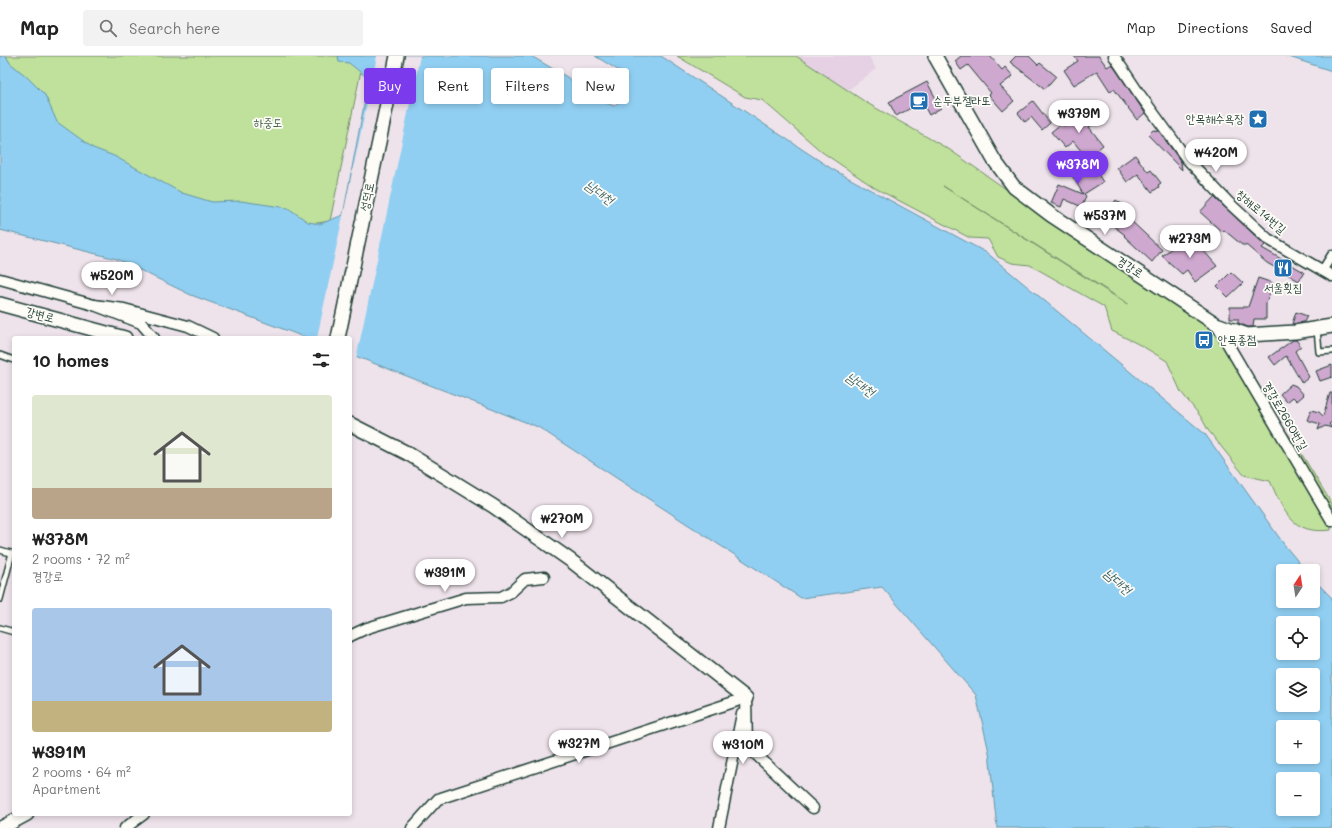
<!DOCTYPE html>
<meta charset="utf-8">
<style>
:root{--surface:#fff;--page:#f2f2f2;--text:#222;--muted:#767676;--line:#e0e0e0;--accent:#7c3aed}
body{margin:0;font-family:Mali,"Poor Story",sans-serif;background:var(--page);color:var(--text);height:100vh;display:flex;flex-direction:column;font-size:15px;white-space:nowrap}
*{box-sizing:border-box;margin:0}
p{font-size:13px;color:var(--muted)}
.icon{flex:none;width:22px;height:22px;fill:none;stroke:currentColor;stroke-width:2;stroke-linecap:round;stroke-linejoin:round}
.map{position:relative;flex:1;overflow:hidden}
.panel{position:absolute;left:12px;top:280px;width:340px;height:480px;display:flex;flex-direction:column;background:var(--surface);border-radius:4px;box-shadow:0 2px 6px #0003}
.panel>*{flex:none}
.top-card{position:absolute;left:364px;top:12px;width:380px;height:36px;display:flex;gap:8px}
.needle{width:26px;rotate:12deg}
.controls{position:absolute;left:1276px;top:508px;display:grid;gap:8px}
.controls a{display:grid;place-items:center;width:44px;height:44px;border-radius:4px;background:var(--surface);box-shadow:0 2px 6px #0003;font-size:20px}
.price{position:absolute;translate:-50% -34px;padding:0 9px;border-radius:14px;background:#fff;color:#222;font-size:13px;line-height:26px;filter:drop-shadow(0 1px 2px #0008)}
.price::after{content:'';position:absolute;left:50%;top:24px;width:12px;height:9px;margin-left:-6px;background:inherit;clip-path:polygon(0 0,100% 0,50% 100%)}
.price.selected{background:var(--accent);color:#fff}
ul{padding:0;list-style:none}
li{display:grid;align-content:center;gap:8px;height:212px;padding:0 20px}
li span{display:grid;place-items:center;height:124px;border-radius:4px;color:#555}
li>.icon{margin-inline-start:auto}
span .icon{width:72px;height:72px;fill:#fffc;stroke-width:1}
li b{font-size:17px}
h2{display:flex;justify-content:space-between;align-items:center;height:48px;padding:0 20px;font-size:17px}
.tag{padding:0 14px;border-radius:4px;background:var(--surface);box-shadow:0 2px 6px #0003;font-size:14px;line-height:36px}
.tag.selected{background:var(--accent);color:#fff}
header{display:flex;align-items:center;gap:24px;box-sizing:border-box;height:56px;padding:0 20px;background:var(--surface);border-bottom:1px solid var(--line)}
header strong{font-size:19px}
nav{display:flex;gap:22px;margin-inline-start:auto;font-size:14px}
.search{width:280px;height:36px;background:var(--page);display:flex;align-items:center;gap:10px;box-sizing:border-box;padding:0 14px;border-radius:4px;color:var(--muted);font-size:15px}
.map>svg:first-child{display:block}
.built{fill:#e5d1e3}
.green{fill:#c0e19b;stroke:#708f68;fill-rule:evenodd}
.water{fill:#91cff2;stroke:#6395a6;fill-rule:evenodd}
.pier{fill:#efe3eb}
.building{fill:#cfa8d0;stroke:#1f3d34}
.lines{fill:none;stroke-linecap:round;stroke-linejoin:round}
.service-casing{stroke:#1f3d34;stroke-width:8}
.pedestrian-casing{stroke:#1f3d34;stroke-width:11}
.minor-casing{stroke:#1f3d34;stroke-width:13}
.tertiary-casing{stroke:#1f3d34;stroke-width:16}
.service{stroke:#fdfcf7;stroke-width:5}
.pedestrian{stroke:#fdfcf7;stroke-width:8}
.minor{stroke:#fdfcf7;stroke-width:10}
.tertiary{stroke:#fdfcf7;stroke-width:13}
.labels{text-anchor:middle;stroke-width:3.5;stroke-linejoin:round;paint-order:stroke}
.poi-label{font-size:12px;fill:#1f3d34;stroke:#fdfcf7;text-anchor:start}
.park-label{font-size:12px;fill:#3f5e49;stroke:#fdfcf7}
.street-label{font-size:12px;fill:#1f3d34;stroke:#fdfcf7}
.water-label{font-size:13px;font-style:italic;fill:#3c6264;stroke:#fdfcf7}
</style>
<header>
<strong>Map</strong>
<div class="search"><svg class="icon" aria-label="search" viewBox="0 0 24 24"><circle cx="10" cy="10" r="6"/><path d="M15 15l6 6"/></svg>Search here</div>
<nav><a>Map</a><a>Directions</a><a>Saved</a></nav>
</header>
<div class="map">
<svg width="1332" height="772" viewBox="0 0 1332 772">
<rect width="100%" height="100%" fill="#efe3eb"/>
<filter id="ink" filterUnits="userSpaceOnUse"><feTurbulence type="fractalNoise" baseFrequency=".025" numOctaves="2"/><feDisplacementMap in="SourceGraphic" scale="8" xChannelSelector="R" yChannelSelector="G"/><feConvolveMatrix kernelMatrix="1 2 1 2 8 2 1 2 1" color-interpolation-filters="sRGB"/></filter>
<g filter="url(#ink)">
<polygon class="built" points="786,0 869,0 876,13 843,38"/>
<g class="green">
<polygon points="2,0 364,0 330,165 298,170 236,165 70,98"/>
<path d="M677,0H796L867,47L950,94L1059,170L1213,270L1298,392L1332,448L1331,474C1292,479 1284,456 1270,425L1244,419L1208,374L1201,361L1181,336L1167,305L1142,290L1112,275L1104,251L1030,209L1012,207L998,201L988,183L970,182L875,132L822,96L762,44L745,41ZM943,130L1127,247V248Z"/>
</g>
<g class="water">
<path d="M0,0H6L10,7L26,20L45,39L57,66L93,92L114,100L182,137L212,146L241,145L288,152L308,166L320,168L343,159L369,23L349,7L339,6L338,0H531L567,21L591,41L614,50L624,42L626,19L595,0H661L832,113L987,197L1205,378L1286,491L1306,515H1283V545H1313V523L1332,542V772H997L989,696L976,639L882,531L801,542L538,371L350,298V282H307L191,239L117,203L0,174ZM1283,567H1313V597H1283ZM1283,619H1313V649H1283ZM1283,671H1313V701H1283ZM1283,723H1313V753H1283Z"/>
<polygon points="1286,0 1332,0 1332,15"/>
</g>
<polygon class="pier" points="377,0 420,0 356,303 350,300 350,282 317,282"/>
<g class="building">
<polygon points="961,0 990,0 1002,14 1005,11 1013,20 1000,30 1014,45 1003,55 989,39 991,37 968,9 961,14 955,5"/>
<polygon points="1016,0 1029,0 1038,9 1040,7 1056,20 1045,33 1010,6"/>
<polygon points="1074,0 1099,0 1107,11 1112,8 1145,57 1137,64 1114,33 1110,35 1097,15 1074,29 1064,14 1078,5"/>
<polygon points="927,26 941,52 929,59 922,46 896,60 889,46"/>
<polygon points="1033,45 1050,67 1042,74 1031,61 1025,66 1018,57"/>
<polygon points="1085,53 1096,66 1089,71 1103,89 1087,102 1073,85 1065,92 1051,76 1062,67 1064,70"/>
<polygon points="1153,74 1159,75 1181,106 1182,114 1148,79"/>
<polygon points="1135,99 1148,116 1151,114 1161,127 1158,129 1159,131 1152,136 1138,118 1127,126 1117,112"/>
<polygon points="1089,104 1103,126 1084,138 1086,140 1082,151 1064,143 1061,151 1051,147 1059,128 1083,138 1070,116"/>
<polygon points="1214,141 1265,189 1262,192 1304,216 1299,225 1267,207 1246,189 1242,189 1224,174 1222,176 1200,156"/>
<polygon points="1116,144 1131,155 1127,161 1162,194 1152,206 1124,180 1125,179 1103,162"/>
<polygon points="1189,178 1217,210 1195,226 1187,214 1182,218 1162,200"/>
<polygon points="1231,216 1243,227 1228,241 1217,230"/>
<polygon points="1258,222 1273,227 1266,248 1266,263 1254,263 1253,271 1248,271 1238,267 1238,263 1230,263 1230,251 1248,251"/>
<polygon points="1296,256 1307,260 1304,266 1292,268"/>
<polygon points="1293,284 1296,284 1301,290 1295,295 1309,321 1302,327 1286,300 1275,309 1269,301"/>
<polygon points="1332,309 1332,321 1320,325 1316,315"/>
<polygon points="1291,328 1296,330 1304,339 1297,345 1293,341 1287,346 1280,338"/>
<polygon points="1330,337 1332,337 1332,366 1329,368 1332,372 1325,370 1318,374 1320,368 1307,364 1311,354 1319,356 1323,360"/>
</g>
<g class="lines">
<defs>
<g id="service">
<polyline points="1317,273 1319,296 1332,295"/>
<polyline points="0,299 14,304"/>
<polyline points="0,494 14,498"/>
<polyline points="0,543 12,497"/>
<polyline points="0,572 14,576"/>
</g>
<polyline id="pedestrian" points="1322,215 1332,199"/>
<g id="minor">
<polyline points="1114,0 1138,36 1187,103 1229,147 1268,183 1332,220"/>
<polyline points="0,223 94,249"/>
<polyline points="1216,268 1332,465"/>
<polyline points="154,282 141,267 94,249 124,253 188,270 213,282"/>
<polyline points="350,580 367,572 466,542 501,541 511,536 525,523 544,521"/>
<polyline points="746,642 747,690 813,752"/>
<polyline points="125,772 144,758"/>
<polyline points="412,772 438,743 746,642"/>
<polyline points="719,772 742,658"/>
</g>
<g id="tertiary">
<polyline points="935,0 994,104 1014,131 1051,159 1216,268 1247,279 1295,276 1332,270"/>
<polyline points="0,248 125,282"/>
<polyline points="338,282 397,0"/>
<polyline points="350,368 407,397 493,450 570,504 746,642"/>
<polyline points="1,772 27,758"/>
</g>
</defs>
<use href="#service" class="service-casing"/>
<use href="#pedestrian" class="pedestrian-casing"/>
<use href="#minor" class="minor-casing"/>
<use href="#tertiary" class="tertiary-casing"/>
<use href="#service" class="service"/>
<use href="#pedestrian" class="pedestrian"/>
<use href="#minor" class="minor"/>
<use href="#tertiary" class="tertiary"/>
</g>
</g>
<defs>
<symbol id="cafe-square" viewBox="-11 -11 22 22"><rect x="-9" y="-9" width="18" height="18" rx="4" fill="#1f6fb2" stroke="#fdfcf7"/><path d="M-5.5-4.5H6V0H3Q3 3.5 0 3.5H-2.5Q-5.5 3.5-5.5 0ZM3-3.2v2h1.7v-2ZM-6 4.5H4V6H-6Z" fill="#fff"/></symbol>
<symbol id="sight-square" viewBox="-11 -11 22 22"><rect x="-9" y="-9" width="18" height="18" rx="4" fill="#1f6fb2" stroke="#fdfcf7"/><path d="M0-6L1.8-2.2L6-1.7L2.9 1.2L3.7 5.4L0 3.3L-3.7 5.4L-2.9 1.2L-6-1.7L-1.8-2.2Z" fill="#fff"/></symbol>
<symbol id="restaurant-square" viewBox="-11 -11 22 22"><rect x="-9" y="-9" width="18" height="18" rx="4" fill="#1f6fb2" stroke="#fdfcf7"/><path d="M-5-6h1v4h1v-4h1v4h1v-4h1v5L-1.5 .5V6h-2V.5L-5-1ZM5-6V6H3V1.5H1.5Q1.5-4 5-6Z" fill="#fff"/></symbol>
<symbol id="bus-square" viewBox="-11 -11 22 22"><rect x="-9" y="-9" width="18" height="18" rx="4" fill="#1f6fb2" stroke="#fdfcf7"/><path d="M-5-6H5V4H4V6H2V4H-2V6H-4V4H-5ZM-3.5-4V0h7V-4ZM-3.5 1.2v1.5H-2V1.2ZM2 1.2v1.5H3.5V1.2Z" fill="#fff"/></symbol>
</defs>
<g fill-rule="evenodd">
<use href="#cafe-square" x="908" y="34" width="22" height="22"/>
<use href="#sight-square" x="1247" y="52" width="22" height="22"/>
<use href="#restaurant-square" x="1272" y="201" width="22" height="22"/>
<use href="#bus-square" x="1193" y="273" width="22" height="22"/>
</g>
<g class="labels">
<g class="poi-label">
<text x="933" y="49">순두부젤라또</text>
<text x="1244" y="67" text-anchor="end">안목해수욕장</text>
<text x="1283" y="236" text-anchor="middle">서울횟집</text>
<text x="1218" y="288">안목종점</text>
</g>
<g class="park-label">
<text x="268" y="71">하중도</text>
</g>
<g class="street-label">
<text transform="translate(367 141) rotate(-78)" y="4">성덕로</text>
<text transform="translate(1261 156) rotate(40)" y="4">창해로14번길</text>
<text transform="translate(1130 211) rotate(33)" y="4">경강로</text>
<text transform="translate(40 259) rotate(15)" y="4">강변로</text>
<text transform="translate(1285 360) rotate(60)" y="4">경강로2660번길</text>
</g>
<g class="water-label">
<text transform="translate(600 136) rotate(36)" y="5">남대천</text>
<text transform="translate(861 328) rotate(36)" y="5">남대천</text>
<text transform="translate(1118 525) rotate(41)" y="5">남대천</text>
</g>
</g>
</svg>
<div class="controls">
<a><svg class="needle" viewBox="-14 -14 28 28"><path d="M0-13l5 13h-10z" fill="#e53935"/><path d="M0 13l5-13h-10z" fill="#767676"/></svg></a>
<a><svg class="icon" aria-label="locate" viewBox="0 0 24 24"><circle cx="12" cy="12" r="6"/><path d="M12 2v4M12 18v4M2 12h4M18 12h4"/></svg></a>
<a><svg class="icon" aria-label="layers" viewBox="0 0 24 24"><path d="M12 4l9 5-9 5-9-5zM3 14l9 5 9-5"/></svg></a>
<a>+</a>
<a>−</a>
</div>
<b class="price" style="left:1079px;top:78px">₩379M</b>
<b class="price" style="left:1216px;top:117px">₩420M</b>
<b class="price selected" style="left:1078px;top:129px">₩378M</b>
<b class="price" style="left:1105px;top:180px">₩537M</b>
<b class="price" style="left:1190px;top:203px">₩273M</b>
<b class="price" style="left:112px;top:240px">₩520M</b>
<b class="price" style="left:562px;top:483px">₩270M</b>
<b class="price" style="left:445px;top:537px">₩391M</b>
<b class="price" style="left:579px;top:708px">₩327M</b>
<b class="price" style="left:743px;top:709px">₩310M</b>
<div class="top-card">
<a class="tag selected">Buy</a>
<a class="tag">Rent</a>
<a class="tag">Filters</a>
<a class="tag">New</a>
</div>
<section class="panel">
<h2>10 homes<svg class="icon" aria-label="filters" viewBox="0 0 24 24"><path d="M4 7h16M4 17h16"/><circle cx="9" cy="7" r="2"/><circle cx="15" cy="17" r="2"/></svg></h2>
<ul>
<li><span style="background:linear-gradient(#dfe7d0 75%,#b9a48a 0)"><svg class="icon" aria-label="home" viewBox="0 0 24 24"><path d="M3 11l9-7 9 7M6 9v11h12V9"/></svg></span><div><b>₩378M</b><p>2 rooms · 72 m²</p><p>경강로</p></div></li>
<li><span style="background:linear-gradient(#a9c7e8 75%,#c2b280 0)"><svg class="icon" aria-label="home" viewBox="0 0 24 24"><path d="M3 11l9-7 9 7M6 9v11h12V9"/></svg></span><div><b>₩391M</b><p>2 rooms · 64 m²</p><p>Apartment</p></div></li>
</ul>
</section>
</div>
